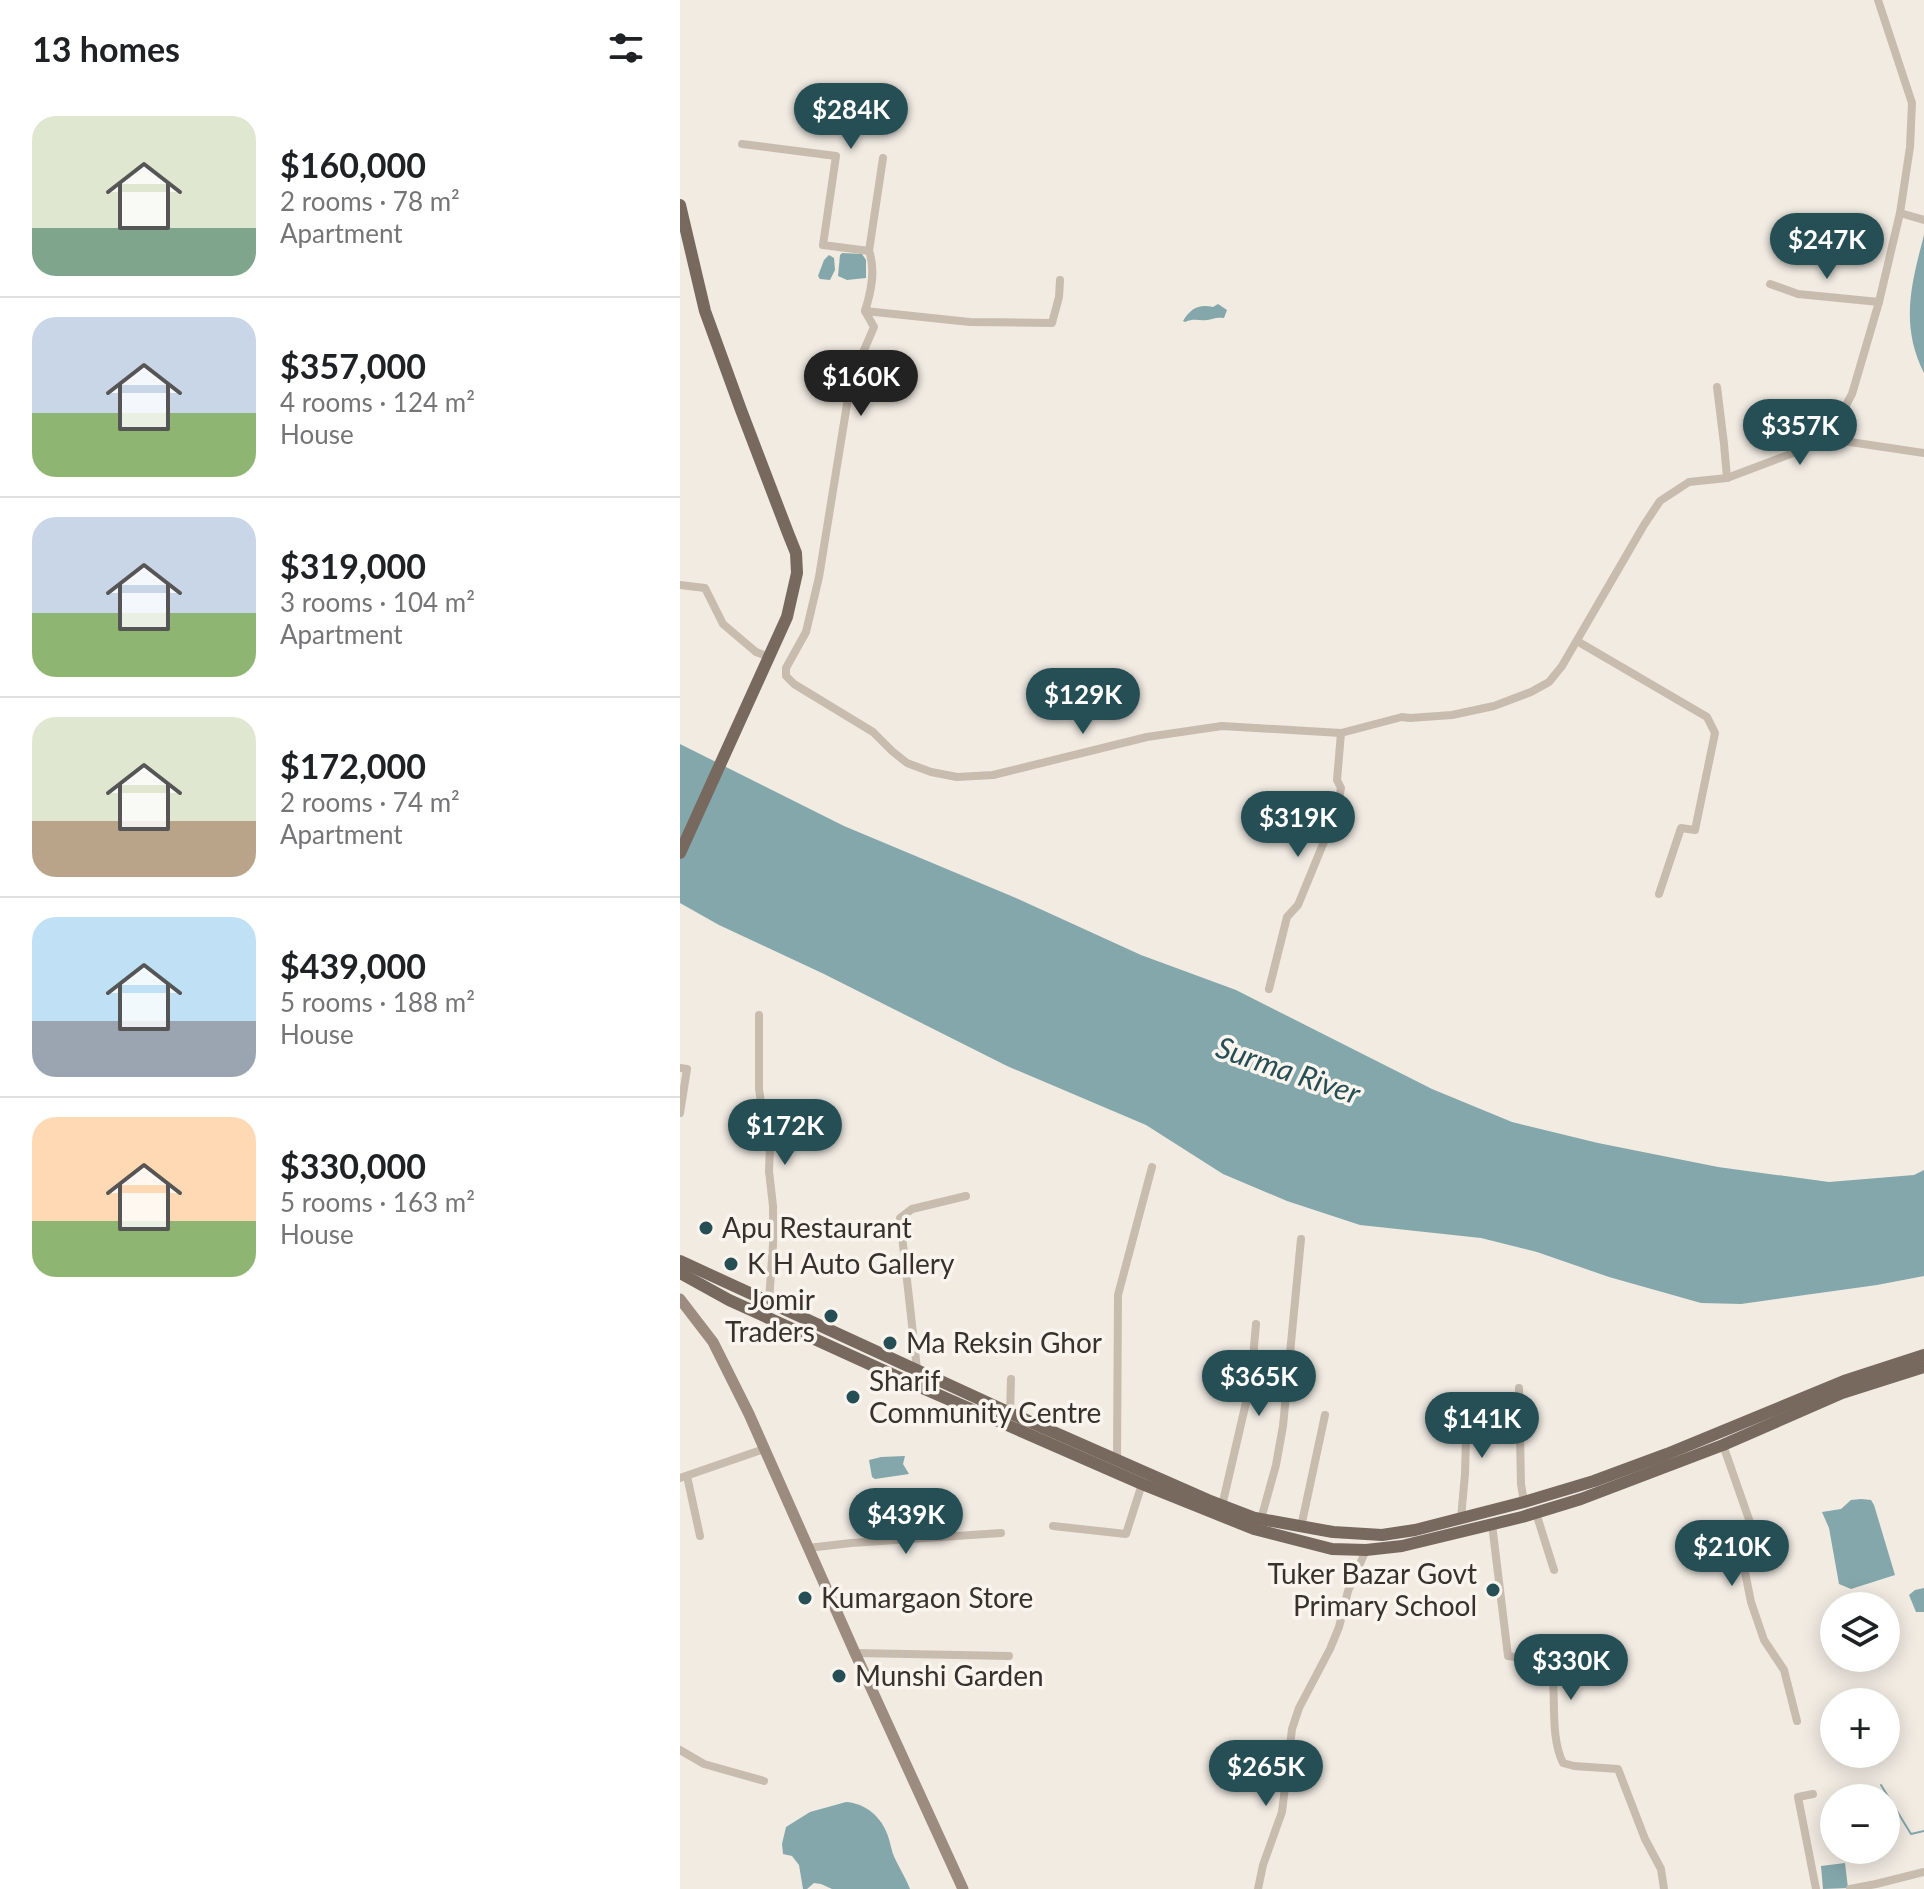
<!DOCTYPE html>
<meta charset="utf-8">
<style>
:root{--surface:#fff;--page:#f6f6f6;--text:#202124;--muted:#757577;--line:#e0e0e0;--accent:#264f55}
body{margin:0;font-family:Lato,sans-serif;background:var(--page);color:var(--text);height:100vh;display:flex;flex-direction:column;font-size:30px;white-space:nowrap}
*{box-sizing:border-box;margin:0}
p{font-size:26px;color:var(--muted)}
.icon{flex:none;width:44px;height:44px;fill:none;stroke:currentColor;stroke-width:2;stroke-linecap:round;stroke-linejoin:round}
.map{position:relative;flex:1;overflow:hidden}
.panel{display:flex;flex-direction:column;background:var(--surface);width:680px}
.panel>*{flex:none}
.fabs{position:absolute;left:1140px;top:1592px;display:grid;gap:16px}
.fabs a{display:grid;place-items:center;width:80px;height:80px;border-radius:50%;background:var(--surface);box-shadow:0 4px 20px #0003;font-size:40px}
.price{position:absolute;translate:-50% -68px;padding:0 18px;border-radius:28px;background:var(--accent);color:#fff;font-size:26px;line-height:52px;filter:drop-shadow(0 2px 4px #0008)}
.price::after{content:'';position:absolute;left:50%;top:48px;width:24px;height:18px;margin-left:-12px;background:inherit;clip-path:polygon(0 0,100% 0,50% 100%)}
.price.on{background:#222;color:#fff}
ul{padding:0;list-style:none}
li{display:flex;align-items:center;gap:24px;height:200px;padding:0 32px}
li+li{border-top:2px solid var(--line)}
li span{display:grid;place-items:center;flex:none;width:224px;height:160px;border-radius:24px;color:#555}
li>.icon{margin-inline-start:auto}
span .icon{width:96px;height:96px;fill:#fffc;stroke-width:1}
li b{font-size:34px}
h2{display:flex;justify-content:space-between;align-items:center;height:96px;padding:0 32px;font-size:34px}
main{display:flex;flex:1;min-height:0}
.map>svg:first-child{display:block}
.water{fill:#84a7ab}
.lines{fill:none;stroke-linecap:round;stroke-linejoin:round}
.stream{stroke:#84a7ab;stroke-width:2}
.minor{stroke:#c8bcaf;stroke-width:8}
.secondary{stroke:#9c8c80;stroke-width:11}
.primary{stroke:#78695f;stroke-width:12}
.poi-dot{fill:#264f55;stroke:#f9f5ee;stroke-width:3}
.labels{text-anchor:middle;stroke-width:7;stroke-linejoin:round;paint-order:stroke}
.poi-label{font-size:28px;fill:#38312c;stroke:#f9f5ee;text-anchor:start}
.water-label{font-size:30px;font-style:italic;fill:#264f55;stroke:#f9f5ee}
</style>
<main>
<section class="panel">
<h2>13 homes<svg class="icon" aria-label="filters" viewBox="0 0 24 24"><path d="M4 7h16M4 17h16"/><circle cx="9" cy="7" r="2"/><circle cx="15" cy="17" r="2"/></svg></h2>
<ul>
<li><span style="background:linear-gradient(#dfe7d0 70%,#7fa58c 0)"><svg class="icon" aria-label="home" viewBox="0 0 24 24"><path d="M3 11l9-7 9 7M6 9v11h12V9"/></svg></span><div><b>$160,000</b><p>2 rooms · 78 m²</p><p>Apartment</p></div></li>
<li><span style="background:linear-gradient(#c9d6e8 60%,#8fb573 0)"><svg class="icon" aria-label="home" viewBox="0 0 24 24"><path d="M3 11l9-7 9 7M6 9v11h12V9"/></svg></span><div><b>$357,000</b><p>4 rooms · 124 m²</p><p>House</p></div></li>
<li><span style="background:linear-gradient(#c9d6e8 60%,#8fb573 0)"><svg class="icon" aria-label="home" viewBox="0 0 24 24"><path d="M3 11l9-7 9 7M6 9v11h12V9"/></svg></span><div><b>$319,000</b><p>3 rooms · 104 m²</p><p>Apartment</p></div></li>
<li><span style="background:linear-gradient(#dfe7d0 65%,#b9a48a 0)"><svg class="icon" aria-label="home" viewBox="0 0 24 24"><path d="M3 11l9-7 9 7M6 9v11h12V9"/></svg></span><div><b>$172,000</b><p>2 rooms · 74 m²</p><p>Apartment</p></div></li>
<li><span style="background:linear-gradient(#bfe0f5 65%,#9aa5b1 0)"><svg class="icon" aria-label="home" viewBox="0 0 24 24"><path d="M3 11l9-7 9 7M6 9v11h12V9"/></svg></span><div><b>$439,000</b><p>5 rooms · 188 m²</p><p>House</p></div></li>
<li><span style="background:linear-gradient(#ffd9b3 65%,#8fb573 0)"><svg class="icon" aria-label="home" viewBox="0 0 24 24"><path d="M3 11l9-7 9 7M6 9v11h12V9"/></svg></span><div><b>$330,000</b><p>5 rooms · 163 m²</p><p>House</p></div></li>
</ul>
</section>
<div class="map">
<svg width="1244" height="1889" viewBox="0 0 1244 1889">
<rect width="100%" height="100%" fill="#f1ebe2"/>
<g class="water">
<path d="M1244,235V373C1220,325 1231,285 1244,235Z"/>
<polygon points="162,253 182,254 186,260 186,278 167,280 158,276 160,255"/>
<polygon points="149,255 154,258 155,270 150,280 140,279 138,276 144,260"/>
<path d="M538,304L547,310L544,318C536,317 534,319 527,320C519,321 514,318 505,322L503,321C511,308 519,304 533,307Z"/>
<polygon points="0,744 164,826 336,898 461,955 556,990 752,1089 832,1122 918,1143 1038,1167 1149,1182 1234,1175 1244,1170 1244,1276 1197,1285 1061,1304 1021,1303 929,1277 857,1252 801,1238 680,1225 607,1201 543,1174 466,1125 327,1066 144,974 39,925 0,903"/>
<polygon points="225,1456 223,1464 229,1474 195,1479 192,1477 189,1460 201,1457"/>
<polygon points="1181,1499 1191,1500 1194,1505 1215,1575 1171,1589 1159,1584 1149,1528 1142,1512 1161,1509 1171,1500"/>
<polygon points="1244,1588 1244,1612 1236,1612 1229,1595 1235,1590"/>
<path d="M166,1802C185,1803 202,1817 208,1836C210,1842 211,1848 213,1854C218,1866 225,1876 230,1889H152L141,1884L134,1883L127,1889H123L119,1865L112,1856L103,1854L102,1844L106,1827L130,1812Z"/>
<polygon points="1165,1863 1168,1888 1143,1889 1141,1866"/>
</g>
<g class="lines">
<polyline class="stream" points="1201,1785 1231,1834 1244,1831"/>
<g class="minor">
<polyline points="62,144 156,156 143,245 189,251"/>
<path d="M203,158L189,251C196,270 191,292 185,311L194,327L178,364L168,398L139,577L126,632L106,668V676L114,684L193,732L212,751L227,763L251,772L277,777L313,775L467,737L542,726L661,733L722,717L730,718L772,715L814,706L851,692L869,682L882,666L964,525L980,501L1009,482L1047,478L1150,439L1153,429L1172,394L1199,302L1220,213L1230,147L1232,103L1198,0"/>
<polyline points="1220,213 1244,220"/>
<polyline points="1090,284 1118,294 1199,302"/>
<polyline points="185,311 290,322 372,323 379,297 380,280"/>
<polyline points="1037,387 1044,444 1047,478"/>
<polyline points="1150,439 1244,453"/>
<polyline points="0,585 25,588 43,624 76,652 89,657"/>
<polyline points="897,641 1027,717 1035,733 1015,830 1001,828 979,894"/>
<polyline points="589,989 607,917 618,905 657,810 661,788 657,780 661,733"/>
<polyline points="79,1015 79,1089 86,1136 90,1147 89,1171 93,1206 93,1245 89,1301 86,1317"/>
<polyline points="0,1068 7,1069 0,1113"/>
<polyline points="237,1369 220,1218 232,1209 286,1196"/>
<polyline points="839,1388 841,1484 844,1502"/>
<polyline points="330,1413 331,1379"/>
<polyline points="1043,1445 1072,1528 1058,1537 1071,1602 1084,1640 1104,1670 1117,1721"/>
<polyline points="437,1460 438,1295 472,1167"/>
<polyline points="7,1476 20,1536"/>
<polyline points="0,1478 84,1449"/>
<polyline points="542,1506 571,1381 576,1324"/>
<polyline points="856,1513 874,1570"/>
<polyline points="781,1518 785,1474 787,1400"/>
<polyline points="581,1519 596,1465 603,1426 621,1239"/>
<path d="M812,1524L828,1656L871,1662C877,1693 869,1735 883,1763L894,1766L938,1769L965,1839L981,1869L984,1889"/>
<polyline points="373,1526 446,1534 462,1484"/>
<polyline points="621,1527 645,1415"/>
<polyline points="128,1548 171,1543 321,1533"/>
<polyline points="175,1653 329,1656"/>
<polyline points="0,1750 24,1764 84,1781"/>
<polyline points="1133,1794 1118,1797 1136,1889"/>
<polyline points="578,1889 583,1865 602,1812 612,1729 619,1708 650,1649 659,1627 668,1591 686,1550"/>
<polyline points="1170,1889 1196,1884 1244,1872"/>
</g>
<polyline class="secondary" points="0,1299 33,1342 69,1414 175,1653 283,1889"/>
<g class="primary">
<polyline points="0,205 25,311 61,410 108,533 116,553 117,573 107,617 0,853"/>
<polyline points="0,1261 330,1413 528,1500 575,1518 653,1532 702,1535 735,1530 844,1502 914,1481 987,1454 1164,1381 1244,1355"/>
<polyline points="0,1273 49,1300 231,1383 462,1484 574,1529 652,1549 686,1550 722,1546 842,1517 901,1499 1043,1445 1162,1393 1244,1367"/>
</g>
</g>
<g class="poi-dot">
<circle cx="26" cy="1228" r="8"/>
<circle cx="51" cy="1264" r="8"/>
<circle cx="151" cy="1316" r="8"/>
<circle cx="210" cy="1343" r="8"/>
<circle cx="173" cy="1397" r="8"/>
<circle cx="813" cy="1590" r="8"/>
<circle cx="125" cy="1598" r="8"/>
<circle cx="159" cy="1676" r="8"/>
</g>
<g class="labels">
<g class="poi-label">
<text x="42" y="1238">Apu Restaurant</text>
<text x="67" y="1274">K H Auto Gallery</text>
<text x="135" y="1310" text-anchor="end">Jomir<tspan x="135" dy="32">Traders</tspan></text>
<text x="226" y="1353">Ma Reksin Ghor</text>
<text x="189" y="1391">Sharif<tspan x="189" dy="32">Community Centre</tspan></text>
<text x="797" y="1584" text-anchor="end">Tuker Bazar Govt<tspan x="797" dy="32">Primary School</tspan></text>
<text x="141" y="1608">Kumargaon Store</text>
<text x="175" y="1686">Munshi Garden</text>
</g>
<g class="water-label">
<text transform="translate(608 1071) rotate(19)" y="10">Surma River</text>
</g>
</g>
</svg>
<div class="fabs">
<a><svg class="icon" aria-label="layers" viewBox="0 0 24 24"><path d="M12 4l9 5-9 5-9-5zM3 14l9 5 9-5"/></svg></a>
<a>+</a>
<a>−</a>
</div>
<b class="price" style="left:171px;top:151px">$284K</b>
<b class="price" style="left:1147px;top:281px">$247K</b>
<b class="price on" style="left:181px;top:418px">$160K</b>
<b class="price" style="left:1120px;top:467px">$357K</b>
<b class="price" style="left:403px;top:736px">$129K</b>
<b class="price" style="left:618px;top:859px">$319K</b>
<b class="price" style="left:105px;top:1167px">$172K</b>
<b class="price" style="left:579px;top:1418px">$365K</b>
<b class="price" style="left:802px;top:1460px">$141K</b>
<b class="price" style="left:226px;top:1556px">$439K</b>
<b class="price" style="left:1052px;top:1588px">$210K</b>
<b class="price" style="left:891px;top:1702px">$330K</b>
<b class="price" style="left:586px;top:1808px">$265K</b>
</div>
</main>
